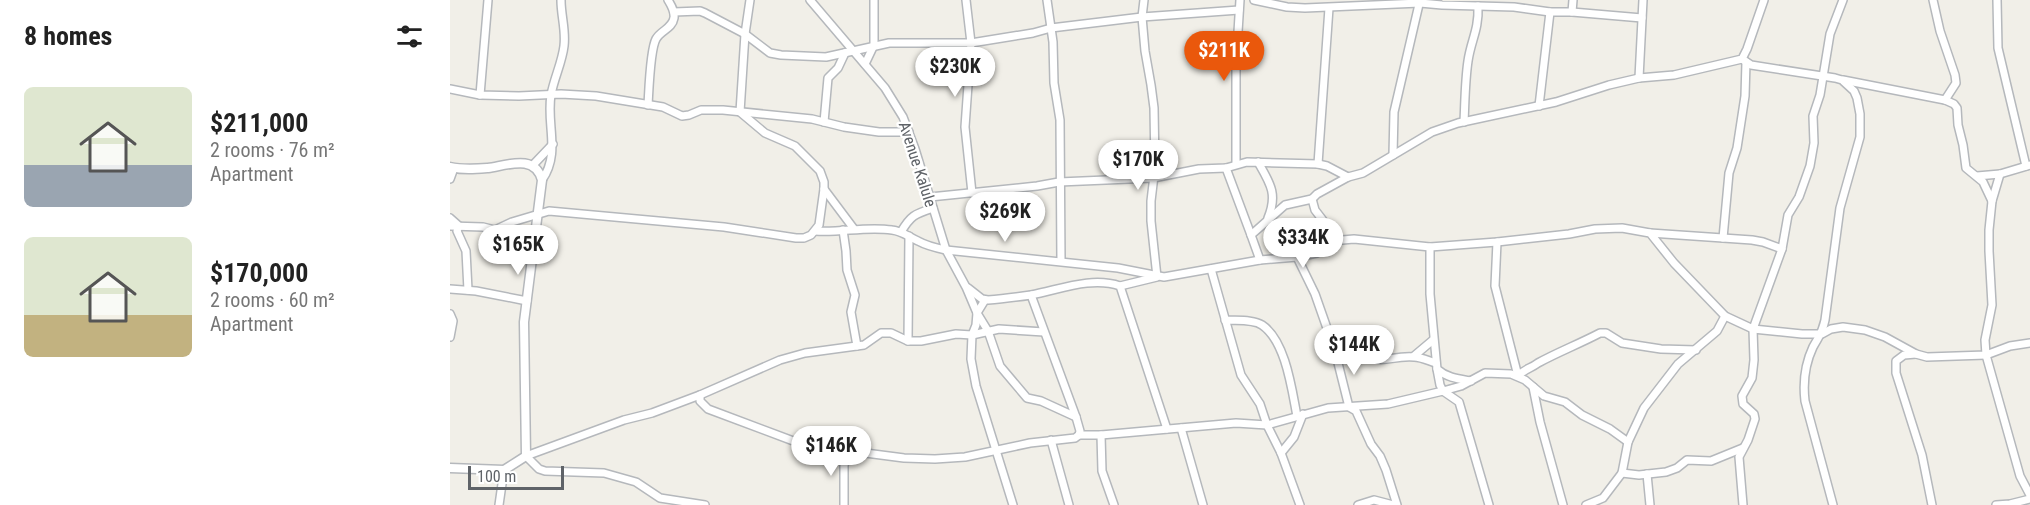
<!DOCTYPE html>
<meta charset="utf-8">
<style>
:root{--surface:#fff;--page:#f6f6f6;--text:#222;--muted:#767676;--accent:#ea580c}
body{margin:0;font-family:"Roboto Condensed",sans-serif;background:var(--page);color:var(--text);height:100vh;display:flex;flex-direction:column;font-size:22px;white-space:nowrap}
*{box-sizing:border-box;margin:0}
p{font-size:20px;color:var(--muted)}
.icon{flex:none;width:33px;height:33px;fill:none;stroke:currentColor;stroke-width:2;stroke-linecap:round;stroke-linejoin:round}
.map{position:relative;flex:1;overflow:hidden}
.panel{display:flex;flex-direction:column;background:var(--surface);width:450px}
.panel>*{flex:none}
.scale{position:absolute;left:18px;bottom:15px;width:96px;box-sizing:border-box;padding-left:6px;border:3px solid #5f6368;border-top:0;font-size:16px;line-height:21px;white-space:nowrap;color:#5f6368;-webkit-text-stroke:4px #fff;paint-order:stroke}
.price{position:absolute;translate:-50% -51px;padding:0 14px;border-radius:21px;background:#fff;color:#222;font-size:20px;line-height:39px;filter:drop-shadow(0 2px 3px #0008)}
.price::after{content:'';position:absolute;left:50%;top:36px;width:18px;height:14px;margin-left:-9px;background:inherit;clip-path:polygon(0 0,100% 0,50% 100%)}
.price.current{background:var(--accent);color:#fff}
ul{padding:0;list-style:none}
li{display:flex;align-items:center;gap:18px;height:150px;padding:0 24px}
li span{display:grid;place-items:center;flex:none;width:168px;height:120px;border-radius:9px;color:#555}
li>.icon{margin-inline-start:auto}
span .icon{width:72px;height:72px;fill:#fffc;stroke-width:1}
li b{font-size:26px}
h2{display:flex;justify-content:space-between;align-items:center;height:72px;padding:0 24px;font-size:26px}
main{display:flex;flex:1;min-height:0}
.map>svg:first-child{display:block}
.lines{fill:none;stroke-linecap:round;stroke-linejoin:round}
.minor-casing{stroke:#b5b8bc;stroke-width:10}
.tertiary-casing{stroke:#b5b8bc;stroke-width:11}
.minor{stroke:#fff;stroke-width:7}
.tertiary{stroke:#fff;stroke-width:8}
.labels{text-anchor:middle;stroke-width:4.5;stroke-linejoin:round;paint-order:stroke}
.street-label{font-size:16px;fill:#5f6368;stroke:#fff}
</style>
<main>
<section class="panel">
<h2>8 homes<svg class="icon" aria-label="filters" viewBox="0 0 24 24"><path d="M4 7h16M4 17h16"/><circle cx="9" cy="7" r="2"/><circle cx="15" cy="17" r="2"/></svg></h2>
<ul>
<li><span style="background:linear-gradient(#dfe7d0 65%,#9aa5b1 0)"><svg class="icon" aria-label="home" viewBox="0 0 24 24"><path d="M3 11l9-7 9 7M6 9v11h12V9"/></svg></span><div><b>$211,000</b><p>2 rooms · 76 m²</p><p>Apartment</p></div></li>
<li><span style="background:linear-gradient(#dfe7d0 65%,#c2b280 0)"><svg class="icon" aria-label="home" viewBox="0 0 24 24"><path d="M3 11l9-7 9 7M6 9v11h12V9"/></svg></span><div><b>$170,000</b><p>2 rooms · 60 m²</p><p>Apartment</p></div></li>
</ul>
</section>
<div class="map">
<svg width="1580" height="505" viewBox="0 0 1580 505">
<rect width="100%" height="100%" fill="#f1efe8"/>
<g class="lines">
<defs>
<g id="minor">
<polyline points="360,0 435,88 453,117 465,149 496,250 516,287 527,313 526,325 522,335 521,359 526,386 563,505"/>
<polyline points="516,0 521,43 515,127 522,193"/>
<polyline points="597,0 603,42 604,83 610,120 611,261"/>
<polyline points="804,0 837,7 855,8 970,3 992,5 1064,7 1100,12 1122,12 1123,0"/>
<polyline points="1483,0 1490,31 1505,75 1506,83 1495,100"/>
<polyline points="1547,0 1548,48 1576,166"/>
<polyline points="224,12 250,11 255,13 295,34 320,53 331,55 376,57 439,43 521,43 583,33 601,28 692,17 789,10"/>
<polyline points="1122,12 1192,18"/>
<path d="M1292,59L1301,65L1385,78L1392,80L1404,91L1407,98L1410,114V137L1390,208L1375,320C1372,334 1369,336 1363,347C1355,364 1353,384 1355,401L1383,505"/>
<polyline points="415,64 424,45 424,0"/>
<polyline points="1189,78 1193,0"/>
<polyline points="1393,80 1495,100 1504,104 1507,108 1508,125 1513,145 1516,168 1533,182 1542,201 1539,230 1539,251 1542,305 1535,340 1536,355 1570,476 1580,495"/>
<polyline points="0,89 30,95 69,96 111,94 146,96 213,107 232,116 239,115 251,110 273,110 362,119 394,127 429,132 459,132"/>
<polyline points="30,95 38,0"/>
<path d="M198,105C199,90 200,50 206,39C211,30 222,29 224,18C225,11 221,5 218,0"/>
<polyline points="1089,106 1100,12"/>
<polyline points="374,122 378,78 388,68 395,53"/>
<path d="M1014,122C1015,102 1015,81 1018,61C1021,40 1029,30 1028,6"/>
<polyline points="943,155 944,112 970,0"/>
<path d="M808,162C820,183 828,194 818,218"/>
<polyline points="786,164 786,64 790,0"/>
<polyline points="868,164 879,8"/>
<polyline points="83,165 103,144"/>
<polyline points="776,168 801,235"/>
<polyline points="1527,176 1550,174 1580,165"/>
<polyline points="0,179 4,168"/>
<path d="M92,180C111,153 96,124 101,95C104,78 112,63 114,46C116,30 111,16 111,0"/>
<polyline points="374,189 404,229"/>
<polyline points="480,197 587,186 609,182 703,178 749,169 776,168 797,162 868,164 877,166 898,177"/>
<polyline points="862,199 865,210 875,223 881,241"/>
<polyline points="1542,201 1550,174"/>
<polyline points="0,218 9,226 7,231 16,251 18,290"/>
<polyline points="0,226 33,227 45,230 62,222 99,211 274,227 346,238 354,238 361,235 369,225 374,189 374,182 370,171 345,146 315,133 290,112 295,34 300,0"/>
<polyline points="393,230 396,251 397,270 405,295 401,312 407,346"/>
<path d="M365,231C391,233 416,226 442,230C452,231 459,237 468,241C477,246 486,248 496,250L668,268L714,277L810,260L847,257L867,253L881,241L904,239L980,247L1047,242L1119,234L1145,229L1172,228L1200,233L1224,263L1275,316L1303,329L1352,334H1372L1381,329L1393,327L1415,330L1435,337L1466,354L1477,357L1536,355L1560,346L1580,343"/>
<path d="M451,232C461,215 465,214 483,208"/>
<polyline points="1200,233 1302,240 1313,242 1332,249"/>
<polyline points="1273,238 1279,173 1287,148 1295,96 1296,62"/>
<polyline points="1047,242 1045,286 1068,376"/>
<path d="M980,247V294L987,369C997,378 1009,379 1021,381"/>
<path d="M847,257L865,294L885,351L906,347C931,369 936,355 964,357C971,357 979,361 986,363"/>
<polyline points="810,260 801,235 835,205 862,199 867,194 898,177 913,173 982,132 1008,123 1106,102 1159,85 1189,78 1224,75 1292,59 1297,49 1314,0"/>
<polyline points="761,269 791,375 810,404 817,425 831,453 850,505"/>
<polyline points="670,286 707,277 701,221 701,201 705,167 704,108 701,85 695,51 692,17 694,0"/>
<path d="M518,288L532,299L538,300C552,299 567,297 581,295C609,290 641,276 670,286L717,429"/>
<polyline points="0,289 26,291 77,301"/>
<polyline points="581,295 626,417 630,431 629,435"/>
<polyline points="535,300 527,313 538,331 550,366 577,398 591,401 626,417"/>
<polyline points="0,314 3,321 0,337"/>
<path d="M775,320C786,321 803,319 812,325C836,341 842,391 847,416"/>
<polyline points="458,341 459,236"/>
<polyline points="885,351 899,407 906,411 921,444 930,456 936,470 947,505"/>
<polyline points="1466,354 1454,355 1446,361 1446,373 1472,455 1482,505"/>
<polyline points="964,356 983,340"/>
<polyline points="987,369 990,385 993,391 1011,386 1035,373 1061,374 1075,380 1094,396 1115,402 1132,415 1160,429 1178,442"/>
<path d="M1068,376C1076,368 1080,369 1088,363C1108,352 1129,344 1150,333H1156L1172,343L1211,349L1246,350"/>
<polyline points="1083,387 1090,422 1113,505"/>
<polyline points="250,395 250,401 258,409 354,445 454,458 485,459 515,457 580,443 625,438 629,435 651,435 786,423 817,425 878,408 938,404 993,391 1009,402 1039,505"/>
<polyline points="731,428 753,505"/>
<polyline points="651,435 652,471 664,505"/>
<polyline points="601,440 619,505"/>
<polyline points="831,453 844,437 853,414"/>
<polyline points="1172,473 1189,475 1216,472 1227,468 1237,460 1261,461 1293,448"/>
<polyline points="1197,474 1200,505"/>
<polyline points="49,505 54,470"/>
<polyline points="255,505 210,498 186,482 154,473 95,471 89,469 76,456 174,420 202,413 250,395 330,360 355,353 414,345 431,333 441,333 458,341 471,341 506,334 522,335 549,329 594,332"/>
<polyline points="394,505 394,466 397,451"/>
<polyline points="908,505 924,500 943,505"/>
<polyline points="1136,505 1153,498 1172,473 1178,442 1194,408 1228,364 1267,331 1275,316"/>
<polyline points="1293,505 1289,457 1298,440 1305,419 1304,414 1293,404 1292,396 1302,378 1304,360 1303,329 1332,249 1338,215 1349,197 1360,166 1364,143 1363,116 1370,95 1380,34 1393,0"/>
<polyline points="1546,505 1560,504 1580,499"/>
</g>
<path id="tertiary" d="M0,167C13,170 25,169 38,168C58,165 85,154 92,180L74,322L76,456L54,470L0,468"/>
</defs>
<use href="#minor" class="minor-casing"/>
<use href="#tertiary" class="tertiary-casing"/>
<use href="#minor" class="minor"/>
<use href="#tertiary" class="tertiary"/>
</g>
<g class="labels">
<g class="street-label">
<text transform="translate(468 164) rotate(72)" y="6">Avenue Kalule</text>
</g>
</g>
</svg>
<div class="scale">100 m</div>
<b class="price current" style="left:774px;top:82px">$211K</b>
<b class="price" style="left:505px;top:98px">$230K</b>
<b class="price" style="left:688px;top:191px">$170K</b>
<b class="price" style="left:555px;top:243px">$269K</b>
<b class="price" style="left:853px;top:269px">$334K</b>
<b class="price" style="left:68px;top:276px">$165K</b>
<b class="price" style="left:904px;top:376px">$144K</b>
<b class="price" style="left:381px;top:477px">$146K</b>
</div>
</main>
